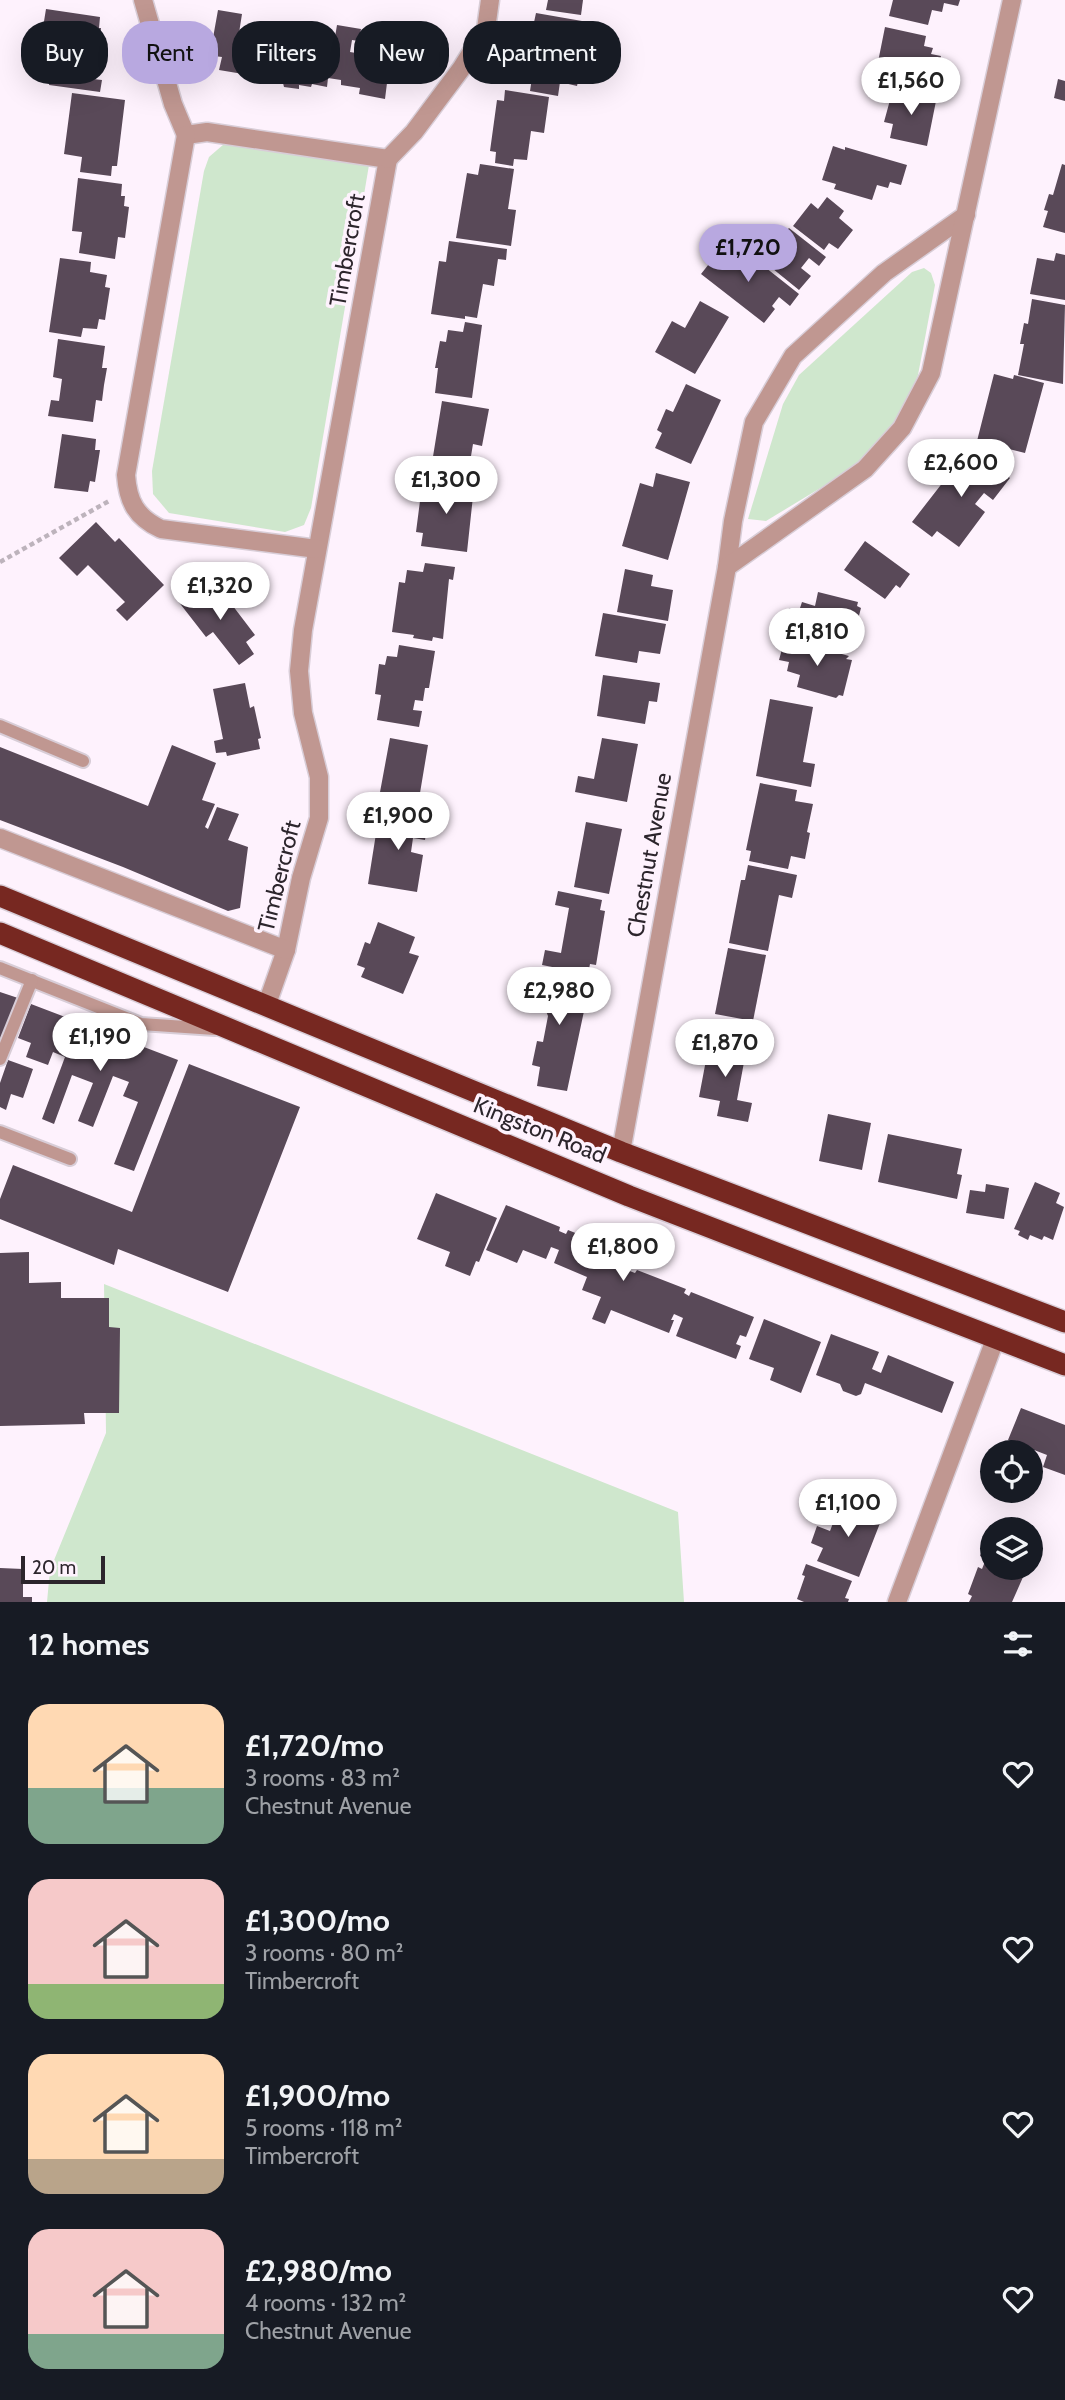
<!DOCTYPE html>
<meta charset="utf-8">
<style>
:root{--surface:#171b24;--page:#242831;--text:#f1f3f6;--muted:#9ea1a6;--accent:#b8a8e0}
body{margin:0;font-family:Cabin,sans-serif;background:var(--page);color:var(--text);height:100vh;display:flex;flex-direction:column;font-size:26px;white-space:nowrap}
*{box-sizing:border-box;margin:0}
p{font-size:23px;color:var(--muted)}
.icon{flex:none;width:38px;height:38px;fill:none;stroke:currentColor;stroke-width:2;stroke-linecap:round;stroke-linejoin:round}
.map{position:relative;height:1602px;overflow:hidden}
.sheet{display:flex;flex-direction:column;background:var(--surface);flex:1}
.sheet>*{flex:none}
.top-card{position:absolute;left:21px;top:21px;width:700px;height:63px;display:flex;gap:14px}
.controls{position:absolute;left:980px;top:1440px;display:grid;gap:14px}
.controls a{display:grid;place-items:center;width:63px;height:63px;border-radius:50%;background:var(--surface);box-shadow:0 7px 28px #0002;font-size:35px}
.scale{position:absolute;left:21px;bottom:18px;width:84px;box-sizing:border-box;padding-left:7px;border:4px solid #2c252c;border-top:0;font-size:19px;line-height:24px;white-space:nowrap;color:#2c252c;-webkit-text-stroke:5px #fef2fd;paint-order:stroke}
.price{position:absolute;translate:-50% -60px;padding:0 16px;border-radius:24px;background:#fff;color:#222;font-size:23px;line-height:46px;filter:drop-shadow(0 2px 4px #0008)}
.price::after{content:'';position:absolute;left:50%;top:42px;width:21px;height:16px;margin-left:-10px;background:inherit;clip-path:polygon(0 0,100% 0,50% 100%)}
.price.current{background:var(--accent);color:#111}
ul{padding:0;list-style:none}
li{display:flex;align-items:center;gap:21px;height:175px;padding:0 28px}
li span{display:grid;place-items:center;flex:none;width:196px;height:140px;border-radius:21px;color:#555}
li>.icon{margin-inline-start:auto}
span .icon{width:84px;height:84px;fill:#fffc;stroke-width:1}
li b{font-size:30px}
h2{display:flex;justify-content:space-between;align-items:center;height:84px;padding:0 28px;font-size:30px}
.pill{padding:0 24px;border-radius:28px;background:var(--surface);box-shadow:0 7px 28px #0002;font-size:24px;line-height:63px}
.pill.current{background:var(--accent);color:#111}
.map>svg:first-child{display:block}
.green{fill:#cfe7cd}
.building{fill:#594958}
.lines{fill:none;stroke-linecap:round;stroke-linejoin:round}
.lane-casing{stroke:#d8cdd7;stroke-width:16}
.street-casing{stroke:#d8cdd7;stroke-width:21}
.highway-casing{stroke:#d8cdd7;stroke-width:24}
.path{stroke:#bdb3bc;stroke-width:4.5;stroke-dasharray:5 3.5;stroke-linecap:butt}
.lane{stroke:#c09791;stroke-width:12}
.street{stroke:#c09791;stroke-width:18}
.highway{stroke:#772821;stroke-width:21}
.labels{text-anchor:middle;stroke-width:7;stroke-linejoin:round;paint-order:stroke}
.street-label{font-size:23px;fill:#2c252c;stroke:#fef2fd}
</style>
<div class="map">
<svg width="1065" height="1602" viewBox="0 0 1065 1602">
<rect width="100%" height="100%" fill="#fef2fd"/>
<g class="green">
<polygon points="224,144 246,145 369,165 311,508 304,525 285,532 169,513 153,494 152,471 204,171 209,157"/>
<polygon points="924,268 931,273 935,285 918,375 900,415 877,447 837,478 766,521 748,519 783,404 799,375 912,272"/>
<polygon points="104,1284 678,1512 684,1602 47,1602 50,1570 106,1433"/>
</g>
<g class="building">
<polygon points="548,0 583,0 581,15 546,10"/>
<polygon points="893,0 960,0 958,6 944,3 942,12 932,10 928,25 889,16"/>
<polygon points="46,9 100,17 99,28 101,28 93,79 102,80 100,92 49,85 51,72 57,73 60,50 40,46"/>
<polygon points="218,10 242,14 239,33 270,39 265,70 245,67 243,74 219,70 222,57 214,56 211,49"/>
<polygon points="536,13 582,21 575,58 578,60 576,70 580,72 577,86 560,82 558,96 530,91 532,78 526,77 528,65 525,64"/>
<polygon points="337,25 361,29 359,41 352,40 350,52 374,56 378,36 402,40 394,84 387,83 385,99 359,94 360,88 341,85 341,80 328,78 327,87 312,84 311,87 299,85 299,89 284,87 283,83 290,39 304,41 305,38 318,40 317,46 333,49"/>
<polygon points="885,27 926,36 924,46 933,48 931,54 941,56 937,74 878,62"/>
<polygon points="1058,79 1065,81 1065,101 1054,98"/>
<polygon points="900,89 937,96 927,146 890,138 893,124 884,122 890,100 897,101"/>
<polygon points="505,90 549,97 544,133 531,131 527,160 514,159 513,166 495,163 496,152 490,151 497,100 504,101"/>
<polygon points="72,93 125,100 117,166 112,166 111,176 80,172 82,157 64,154"/>
<polygon points="833,146 845,150 845,147 907,165 901,185 890,182 888,188 877,185 872,200 834,189 836,184 822,180"/>
<polygon points="480,164 514,169 508,209 516,210 511,246 456,238 467,173 478,175"/>
<polygon points="1062,164 1065,165 1065,233 1043,227 1048,211 1044,210 1049,194 1053,195"/>
<polygon points="78,178 122,184 121,196 125,196 124,206 129,207 125,238 118,237 115,259 79,253 82,232 72,231"/>
<polygon points="827,197 844,211 839,218 853,230 838,249 829,243 824,250 793,226 811,203 818,209"/>
<polygon points="773,226 783,234 789,228 826,257 819,266 809,258 801,268 811,276 799,290 752,252"/>
<polygon points="449,241 507,249 506,260 498,259 494,286 483,284 477,318 465,316 465,319 431,314 439,261 446,262"/>
<polygon points="724,245 756,270 761,264 799,294 790,306 779,297 772,306 775,309 764,323 701,274"/>
<polygon points="1056,253 1065,255 1065,300 1030,294 1037,258 1054,261"/>
<polygon points="60,258 91,262 90,272 107,275 105,287 110,288 105,320 99,319 97,329 83,328 81,337 49,332"/>
<polygon points="1032,299 1065,305 1063,384 1018,375 1024,344 1020,344 1024,323 1028,324"/>
<polygon points="700,301 729,317 695,374 655,352 672,321 685,328"/>
<polygon points="465,322 482,325 472,398 435,393 438,368 435,368 440,341 446,342 448,330 463,332"/>
<polygon points="58,339 105,346 102,368 107,368 104,385 102,401 96,400 93,422 48,416 51,400 59,401 62,379 53,377"/>
<polygon points="994,374 1013,379 1014,375 1044,383 1025,453 977,441"/>
<polygon points="686,384 721,400 691,464 655,448 662,433 657,430 666,409 673,412"/>
<polygon points="442,401 489,409 482,446 473,444 469,468 481,470 479,483 430,475"/>
<polygon points="62,434 96,439 95,450 100,450 95,482 90,481 88,492 54,488"/>
<polygon points="968,450 986,465 989,462 1010,478 993,500 984,493 975,504 985,512 959,547 937,531 932,537 912,522"/>
<polygon points="656,473 690,482 668,560 622,546 640,483 653,487"/>
<polygon points="426,479 474,487 467,552 421,546 423,533 416,532 420,501 428,502 429,492 424,492"/>
<polygon points="96,522 115,542 119,538 164,585 127,621 116,610 125,602 88,565 77,576 59,558"/>
<polygon points="865,541 910,574 900,588 896,585 885,599 844,570"/>
<polygon points="425,563 455,567 453,580 449,579 443,639 433,637 432,641 413,638 414,635 392,632 399,582 405,583 407,570 423,572"/>
<polygon points="625,569 653,575 651,586 673,590 668,621 617,612"/>
<polygon points="194,589 204,601 220,589 255,635 246,642 254,654 239,665 213,632 206,637 178,601"/>
<polygon points="818,592 858,602 857,606 861,608 852,642 847,641 846,644 784,628 789,608 799,611 802,602 815,606"/>
<polygon points="603,613 666,624 660,654 639,651 637,663 595,656"/>
<polygon points="785,638 849,656 846,659 852,660 843,696 839,695 836,698 797,687 800,675 787,671 789,662 779,660"/>
<polygon points="399,645 435,651 429,688 425,688 423,701 415,700 413,710 422,711 419,727 377,720 381,695 375,694 379,664 385,665 387,656 397,657"/>
<polygon points="603,675 660,683 657,702 649,701 645,724 597,716"/>
<polygon points="245,683 250,708 254,706 261,738 258,739 260,749 227,756 226,752 216,753 214,741 223,739 213,689"/>
<polygon points="770,699 813,707 803,762 815,764 811,787 756,776"/>
<polygon points="390,738 428,745 420,793 434,795 431,812 378,803"/>
<polygon points="602,738 638,744 627,802 575,792 578,776 594,779"/>
<polygon points="172,745 216,763 202,800 215,804 205,827 208,829 217,807 239,814 228,840 248,847 240,908 228,911 123,867 0,820 0,747 148,806"/>
<polygon points="760,783 797,790 795,801 813,804 807,832 810,833 805,859 791,856 788,869 749,861 751,851 746,850"/>
<polygon points="393,809 417,812 417,817 428,819 425,840 413,838 411,852 423,855 417,892 368,884 378,821 390,823"/>
<polygon points="586,822 622,829 609,894 574,887"/>
<polygon points="748,865 797,875 792,898 779,895 768,951 729,943 741,880 745,880"/>
<polygon points="558,891 602,900 600,910 605,911 596,965 590,964 588,974 542,965 545,950 561,953 569,908 555,905"/>
<polygon points="378,922 415,937 409,953 419,956 403,994 361,977 365,968 357,965 365,942 370,944"/>
<polygon points="728,948 766,955 753,1021 715,1014"/>
<polygon points="538,972 590,983 567,1091 537,1086 540,1067 532,1065 537,1041 543,1042 548,1016 546,1011 531,1008"/>
<polygon points="0,992 18,998 0,1043"/>
<polygon points="31,1004 178,1060 134,1171 114,1164 138,1102 123,1096 129,1082 113,1076 93,1127 78,1121 93,1083 72,1075 54,1124 42,1119 65,1057 53,1052 48,1065 26,1057 31,1043 18,1038"/>
<polygon points="710,1039 747,1046 737,1100 752,1103 748,1122 717,1116 720,1101 699,1097"/>
<polygon points="8,1060 33,1069 23,1098 11,1094 6,1110 0,1107 0,1083"/>
<polygon points="189,1064 300,1107 228,1292 118,1249 114,1265 0,1219 0,1199 13,1165 132,1212"/>
<polygon points="828,1114 871,1123 862,1170 819,1161"/>
<polygon points="888,1134 962,1149 957,1174 962,1175 957,1199 878,1182"/>
<polygon points="1035,1182 1060,1193 1056,1203 1064,1207 1053,1240 1044,1236 1042,1240 1030,1235 1028,1240 1018,1235 1020,1231 1014,1229"/>
<polygon points="986,1184 1009,1188 1004,1219 966,1213 970,1190 985,1192"/>
<polygon points="436,1193 497,1218 479,1262 476,1261 470,1276 445,1266 450,1252 417,1239"/>
<polygon points="506,1205 560,1227 559,1231 566,1234 568,1230 632,1256 627,1270 635,1273 637,1270 686,1289 684,1293 689,1296 691,1292 754,1317 746,1337 740,1335 736,1344 741,1346 736,1359 676,1336 683,1318 674,1314 671,1320 674,1320 669,1333 611,1310 605,1324 592,1319 601,1297 582,1290 587,1277 554,1263 559,1250 551,1247 546,1259 523,1250 517,1263 486,1250"/>
<polygon points="29,1252 29,1283 61,1282 61,1298 109,1298 109,1327 120,1328 119,1413 84,1413 85,1424 0,1426 0,1253"/>
<polygon points="764,1319 821,1342 801,1393 770,1380 774,1368 749,1359"/>
<polygon points="831,1334 879,1352 872,1369 881,1373 888,1355 954,1382 942,1413 865,1383 861,1394 856,1396 843,1391 840,1384 816,1375"/>
<polygon points="1021,1408 1065,1425 1065,1475 1043,1467 1047,1455 1008,1440"/>
<polygon points="841,1502 882,1518 859,1577 817,1561 823,1548 811,1543 817,1526 830,1531"/>
<polygon points="985,1544 992,1547 992,1568 1027,1568 1012,1602 969,1602 972,1596 968,1594 978,1567 982,1569 986,1559 980,1556"/>
<polygon points="806,1564 852,1581 845,1598 849,1599 848,1602 804,1602 797,1599 805,1576 802,1575"/>
<polygon points="0,1568 23,1569 23,1597 32,1597 32,1602 0,1602"/>
</g>
<g class="lines">
<defs>
<g id="lane">
<polyline points="0,726 83,761"/>
<polyline points="0,968 141,1024 215,1029"/>
<polyline points="0,1059 32,980"/>
<polyline points="0,1132 70,1159"/>
</g>
<g id="street">
<polyline points="143,0 173,104 186,135 207,132 388,159 303,630 299,671 303,713 319,777 319,818 301,878 286,950 267,1004"/>
<path d="M186,135L126,475C128,502 136,517 161,529L317,549"/>
<polyline points="388,159 414,132 461,69 486,29 490,0"/>
<polyline points="727,567 733,521 754,422 793,356 884,273 966,215"/>
<polyline points="0,838 286,950"/>
<polyline points="621,1152 727,567 865,469 902,428 931,373 1012,0"/>
<polyline points="897,1602 996,1337"/>
</g>
<g id="highway">
<polyline points="0,896 621,1152 1065,1322"/>
<polyline points="0,933 629,1196 1065,1365"/>
</g>
</defs>
<use href="#lane" class="lane-casing"/>
<use href="#street" class="street-casing"/>
<use href="#highway" class="highway-casing"/>
<polyline class="path" points="0,562 109,501"/>
<use href="#lane" class="lane"/>
<use href="#street" class="street"/>
<use href="#highway" class="highway"/>
</g>
<g class="labels">
<g class="street-label">
<text transform="translate(347 250) rotate(-80)" y="8">Timbercroft</text>
<text transform="translate(649 855) rotate(-80)" y="8">Chestnut Avenue</text>
<text transform="translate(279 876) rotate(-76)" y="8">Timbercroft</text>
<text transform="translate(540 1130) rotate(22)" y="8">Kingston Road</text>
</g>
</g>
</svg>
<div class="controls">
<a><svg class="icon" aria-label="locate" viewBox="0 0 24 24"><circle cx="12" cy="12" r="6"/><path d="M12 2v4M12 18v4M2 12h4M18 12h4"/></svg></a>
<a><svg class="icon" aria-label="layers" viewBox="0 0 24 24"><path d="M12 4l9 5-9 5-9-5zM3 14l9 5 9-5"/></svg></a>
</div>
<div class="scale">20 m</div>
<b class="price" style="left:911px;top:117px">£1,560</b>
<b class="price current" style="left:748px;top:284px">£1,720</b>
<b class="price" style="left:961px;top:499px">£2,600</b>
<b class="price" style="left:446px;top:516px">£1,300</b>
<b class="price" style="left:220px;top:622px">£1,320</b>
<b class="price" style="left:817px;top:668px">£1,810</b>
<b class="price" style="left:398px;top:852px">£1,900</b>
<b class="price" style="left:559px;top:1027px">£2,980</b>
<b class="price" style="left:100px;top:1073px">£1,190</b>
<b class="price" style="left:725px;top:1079px">£1,870</b>
<b class="price" style="left:623px;top:1283px">£1,800</b>
<b class="price" style="left:848px;top:1539px">£1,100</b>
<div class="top-card">
<a class="pill">Buy</a>
<a class="pill current">Rent</a>
<a class="pill">Filters</a>
<a class="pill">New</a>
<a class="pill">Apartment</a>
</div>
</div>
<section class="sheet">
<h2>12 homes<svg class="icon" aria-label="filters" viewBox="0 0 24 24"><path d="M4 7h16M4 17h16"/><circle cx="9" cy="7" r="2"/><circle cx="15" cy="17" r="2"/></svg></h2>
<ul>
<li><span style="background:linear-gradient(#ffd9b3 60%,#7fa58c 0)"><svg class="icon" aria-label="home" viewBox="0 0 24 24"><path d="M3 11l9-7 9 7M6 9v11h12V9"/></svg></span><div><b>£1,720/mo</b><p>3 rooms · 83 m²</p><p>Chestnut Avenue</p></div><svg class="icon" aria-label="heart" viewBox="0 0 24 24"><path d="M12 20l-8-8c-3-5 5-10 8-4 3-6 11-1 8 4z"/></svg></li>
<li><span style="background:linear-gradient(#f6c9c9 75%,#8fb573 0)"><svg class="icon" aria-label="home" viewBox="0 0 24 24"><path d="M3 11l9-7 9 7M6 9v11h12V9"/></svg></span><div><b>£1,300/mo</b><p>3 rooms · 80 m²</p><p>Timbercroft</p></div><svg class="icon" aria-label="heart" viewBox="0 0 24 24"><path d="M12 20l-8-8c-3-5 5-10 8-4 3-6 11-1 8 4z"/></svg></li>
<li><span style="background:linear-gradient(#ffd9b3 75%,#b9a48a 0)"><svg class="icon" aria-label="home" viewBox="0 0 24 24"><path d="M3 11l9-7 9 7M6 9v11h12V9"/></svg></span><div><b>£1,900/mo</b><p>5 rooms · 118 m²</p><p>Timbercroft</p></div><svg class="icon" aria-label="heart" viewBox="0 0 24 24"><path d="M12 20l-8-8c-3-5 5-10 8-4 3-6 11-1 8 4z"/></svg></li>
<li><span style="background:linear-gradient(#f6c9c9 75%,#7fa58c 0)"><svg class="icon" aria-label="home" viewBox="0 0 24 24"><path d="M3 11l9-7 9 7M6 9v11h12V9"/></svg></span><div><b>£2,980/mo</b><p>4 rooms · 132 m²</p><p>Chestnut Avenue</p></div><svg class="icon" aria-label="heart" viewBox="0 0 24 24"><path d="M12 20l-8-8c-3-5 5-10 8-4 3-6 11-1 8 4z"/></svg></li>
</ul>
</section>
